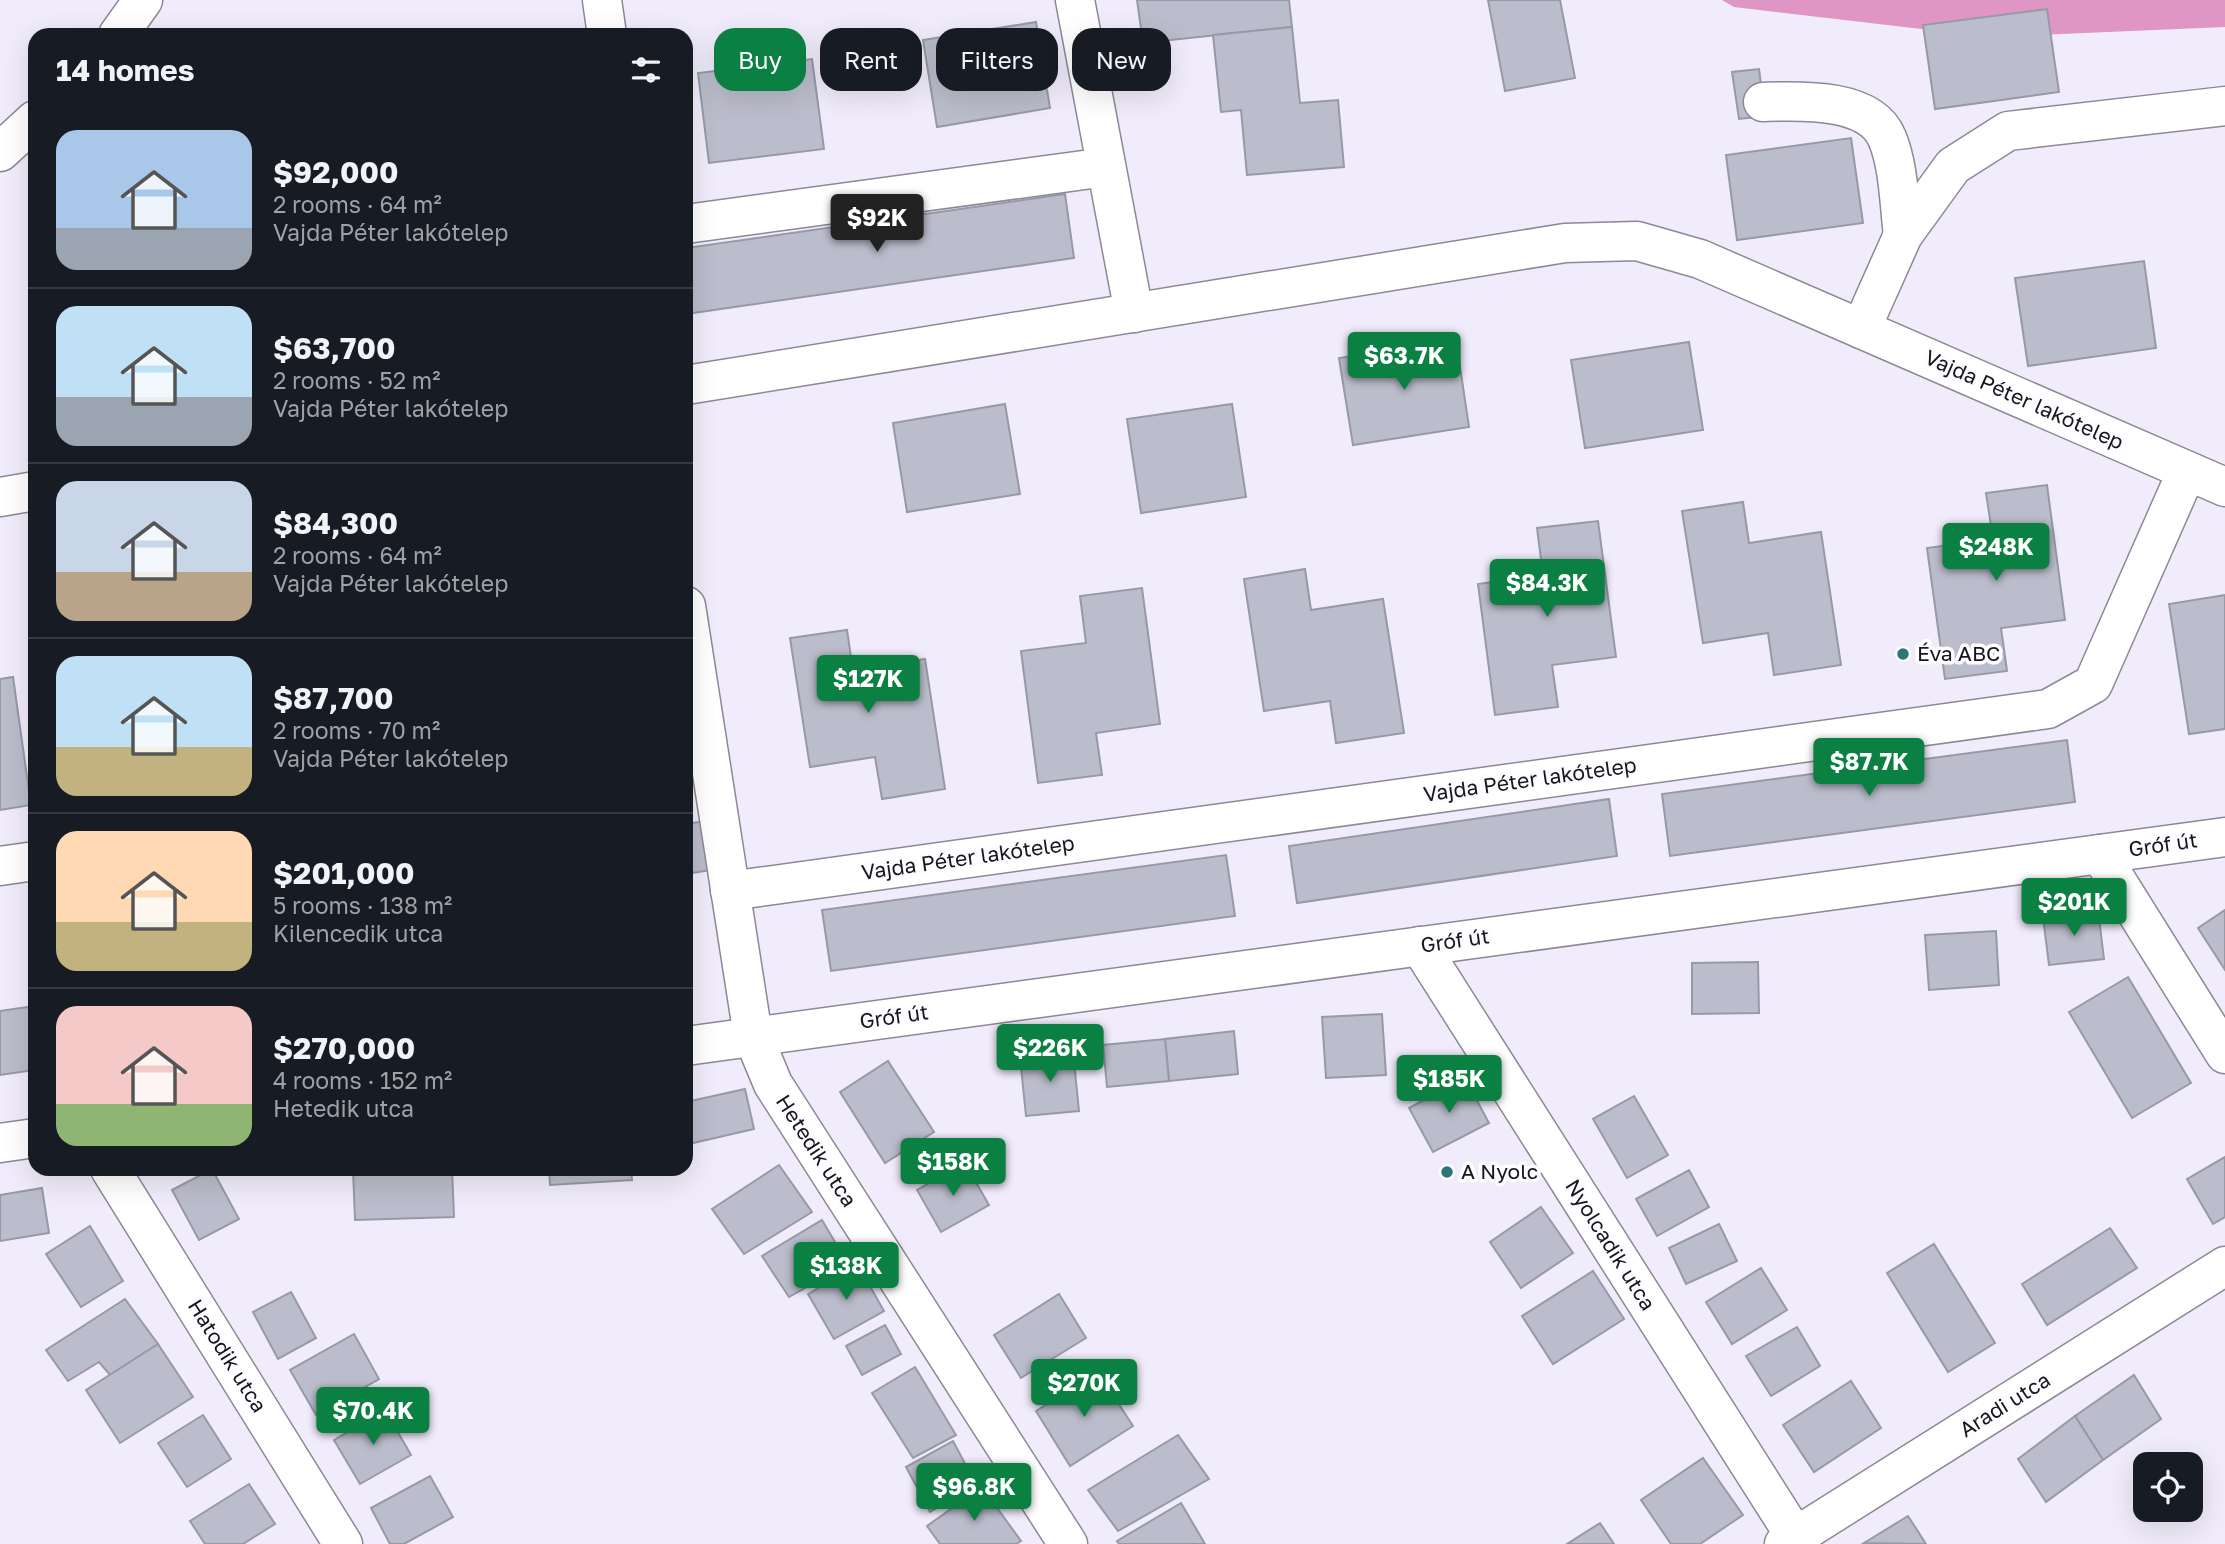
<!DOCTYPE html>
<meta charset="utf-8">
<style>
:root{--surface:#171b24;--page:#242831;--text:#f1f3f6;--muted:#9ea1a6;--line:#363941;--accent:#0b8043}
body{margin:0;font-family:"Golos Text",sans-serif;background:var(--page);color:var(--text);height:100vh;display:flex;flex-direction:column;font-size:26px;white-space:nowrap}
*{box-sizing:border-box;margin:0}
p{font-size:23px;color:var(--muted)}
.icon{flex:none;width:38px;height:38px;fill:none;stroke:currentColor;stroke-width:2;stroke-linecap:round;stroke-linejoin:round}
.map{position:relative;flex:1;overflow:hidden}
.sheet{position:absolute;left:28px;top:28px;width:665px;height:1148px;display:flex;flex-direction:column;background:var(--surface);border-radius:21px;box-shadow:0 7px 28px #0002}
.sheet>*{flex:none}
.hud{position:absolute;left:714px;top:28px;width:665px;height:63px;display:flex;gap:14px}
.buttons{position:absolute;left:2133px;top:1452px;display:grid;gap:14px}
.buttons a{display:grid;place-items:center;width:70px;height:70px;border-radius:14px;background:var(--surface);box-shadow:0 7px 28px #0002;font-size:35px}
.price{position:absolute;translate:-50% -60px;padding:0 16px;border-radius:7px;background:var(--accent);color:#fff;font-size:23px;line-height:46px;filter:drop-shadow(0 2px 4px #0008)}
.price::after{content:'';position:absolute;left:50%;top:42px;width:21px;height:16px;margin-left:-10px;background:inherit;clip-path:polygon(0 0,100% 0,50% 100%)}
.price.selected{background:#222;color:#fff}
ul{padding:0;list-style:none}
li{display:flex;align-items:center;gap:21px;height:175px;padding:0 28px}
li+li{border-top:2px solid var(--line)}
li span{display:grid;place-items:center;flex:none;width:196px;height:140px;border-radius:21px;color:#555}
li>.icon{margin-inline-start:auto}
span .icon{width:84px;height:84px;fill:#fffc;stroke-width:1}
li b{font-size:30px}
h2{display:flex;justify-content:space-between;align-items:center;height:84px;padding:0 28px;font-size:30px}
.pill{padding:0 24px;border-radius:21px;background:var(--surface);box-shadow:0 7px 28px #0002;font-size:24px;line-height:63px}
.pill.selected{background:var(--accent);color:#fff}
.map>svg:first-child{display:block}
.forest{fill:#e096c4}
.building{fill:#bbbdcc;stroke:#9799a7;stroke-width:2}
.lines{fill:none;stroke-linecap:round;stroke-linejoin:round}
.minor-casing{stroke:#8d8896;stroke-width:41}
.minor{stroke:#fff;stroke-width:38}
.poi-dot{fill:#2c7678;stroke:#fdfcff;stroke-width:2.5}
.labels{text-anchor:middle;stroke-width:7;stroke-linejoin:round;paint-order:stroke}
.street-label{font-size:21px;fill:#18161b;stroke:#fdfcff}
.poi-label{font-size:21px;fill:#18161b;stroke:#fdfcff;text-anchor:start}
</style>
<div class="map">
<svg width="2225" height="1544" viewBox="0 0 2225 1544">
<rect width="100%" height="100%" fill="#f1ecfb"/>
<polygon class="forest" points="1722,0 2225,0 2225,27 1990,37 1734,7"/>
<g class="building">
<polygon points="1137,0 1289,0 1292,27 1143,43"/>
<polygon points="1488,0 1560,0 1575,78 1505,91"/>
<polygon points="2047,9 2059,92 1935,109 1923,25"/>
<polygon points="1036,22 1050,108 937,127 923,40"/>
<polygon points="1292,27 1300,103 1338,100 1344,167 1247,175 1241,110 1221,112 1213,35"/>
<polygon points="812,59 824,149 709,163 698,73"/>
<polygon points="1759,69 1765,116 1739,119 1732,72"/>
<polygon points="1851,138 1863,223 1737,240 1726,155"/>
<polygon points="1065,194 1074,258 686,314 686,248"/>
<polygon points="2144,261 2156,348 2028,366 2015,278"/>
<polygon points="1456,340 1469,427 1353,445 1339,358"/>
<polygon points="1689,342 1703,430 1585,448 1571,360"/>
<polygon points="1005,404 1020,494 907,512 893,423"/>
<polygon points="1232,404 1246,497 1141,513 1127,419"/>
<polygon points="2047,485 2065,620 2001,628 2007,671 1945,679 1927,548 1993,539 1986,493"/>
<polygon points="1743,502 1749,543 1821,532 1841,665 1774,675 1768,633 1703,643 1682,511"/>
<polygon points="1598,521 1616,657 1552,665 1558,707 1495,715 1478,584 1543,575 1537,528"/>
<polygon points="1305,569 1311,610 1383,599 1404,733 1336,743 1330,701 1264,711 1244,579"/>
<polygon points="1142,588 1160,724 1096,733 1102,775 1038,783 1021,651 1086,643 1080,596"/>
<polygon points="2225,595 2225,729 2189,734 2169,604"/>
<polygon points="847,630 853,671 925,659 945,789 882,799 875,757 810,767 790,638"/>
<polygon points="13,677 31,805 0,810 0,679"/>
<polygon points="2067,740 2075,802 1670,856 1662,794"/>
<polygon points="1609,799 1617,856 1297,903 1289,846"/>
<polygon points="711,820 717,869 686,874 686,824"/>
<polygon points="1226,855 1235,916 831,971 822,910"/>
<polygon points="2098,910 2104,959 2049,965 2043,917"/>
<polygon points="2225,910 2225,970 2198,928"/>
<polygon points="1996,931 1999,985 1929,990 1925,935"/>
<polygon points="1758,962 1759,1013 1692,1014 1692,963"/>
<polygon points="2128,977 2191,1083 2132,1118 2069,1012"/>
<polygon points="35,1006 35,1070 0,1075 0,1011"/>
<polygon points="1382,1014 1386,1075 1326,1078 1322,1017"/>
<polygon points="1234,1031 1238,1074 1169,1081 1165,1039"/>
<polygon points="1165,1039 1169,1081 1107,1087 1103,1045"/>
<polygon points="1073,1051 1079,1111 1026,1116 1020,1057"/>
<polygon points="888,1061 934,1132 885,1163 840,1092"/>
<polygon points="1465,1078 1489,1123 1433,1152 1409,1108"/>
<polygon points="745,1089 754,1129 689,1144 686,1102"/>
<polygon points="1634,1096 1668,1155 1627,1178 1593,1119"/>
<polygon points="2225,1157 2225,1217 2213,1224 2187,1179"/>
<polygon points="965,1163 989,1205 941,1232 917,1190"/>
<polygon points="779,1165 812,1212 744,1254 712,1209"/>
<polygon points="212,1169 239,1219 199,1240 172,1190"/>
<polygon points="353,1169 452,1169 454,1217 355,1220"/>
<polygon points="549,1169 631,1169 632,1180 550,1185"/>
<polygon points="1689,1170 1709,1207 1657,1236 1636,1199"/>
<polygon points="42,1188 49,1233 0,1241 0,1195"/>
<polygon points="1541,1207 1573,1253 1521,1288 1490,1242"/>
<polygon points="822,1220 848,1264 789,1297 762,1256"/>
<polygon points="1719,1224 1737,1261 1686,1284 1669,1248"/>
<polygon points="90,1226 123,1281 81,1307 46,1254"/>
<polygon points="2110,1228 2137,1268 2047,1325 2022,1284"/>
<polygon points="1934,1244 1995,1343 1948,1372 1887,1273"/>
<polygon points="858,1265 884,1311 834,1339 808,1294"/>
<polygon points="1761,1268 1787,1310 1732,1344 1706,1302"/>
<polygon points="1593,1271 1624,1319 1553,1364 1522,1316"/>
<polygon points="291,1292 316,1338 278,1359 253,1312"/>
<polygon points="1059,1294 1086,1338 1021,1378 994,1335"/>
<polygon points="125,1299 158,1344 110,1375 99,1362 68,1381 46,1350"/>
<polygon points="885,1325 901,1354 862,1375 846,1346"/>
<polygon points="1797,1327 1820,1366 1771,1396 1746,1356"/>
<polygon points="354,1334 379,1379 316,1415 290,1370"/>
<polygon points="158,1344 193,1397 120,1443 86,1390"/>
<polygon points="915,1367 956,1435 913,1458 872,1393"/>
<polygon points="1098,1372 1133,1426 1070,1466 1036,1411"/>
<polygon points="2134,1375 2161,1419 2103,1460 2075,1416"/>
<polygon points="1851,1381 1881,1428 1814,1472 1783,1425"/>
<polygon points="385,1410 411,1455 360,1484 334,1440"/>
<polygon points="203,1415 231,1459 187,1487 158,1443"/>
<polygon points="2075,1416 2103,1460 2046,1502 2018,1459"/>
<polygon points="1178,1435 1209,1479 1118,1531 1088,1490"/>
<polygon points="953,1441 977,1486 930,1512 906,1467"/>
<polygon points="1703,1458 1743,1515 1700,1544 1671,1544 1641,1500"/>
<polygon points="430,1476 453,1517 404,1544 390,1544 371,1508"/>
<polygon points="249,1484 275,1524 243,1544 205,1544 190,1521"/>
<polygon points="982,1487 1021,1541 1016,1544 940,1544 927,1526"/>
<polygon points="1181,1503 1205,1544 1119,1544 1117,1541"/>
<polygon points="1908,1516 1926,1544 1864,1543"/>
<polygon points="1600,1523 1614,1544 1567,1544"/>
</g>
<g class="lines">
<defs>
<g id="minor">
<polyline points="602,0 607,35"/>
<polyline points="1075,0 1134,313"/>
<polyline points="118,35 143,0"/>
<path d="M1763,102C1799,101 1870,97 1887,138C1899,166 1899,204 1903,235"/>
<polyline points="0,152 35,120"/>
<polyline points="686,224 1106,167"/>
<polyline points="1861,329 1903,235 1953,166 2008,131 2225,106"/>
<polyline points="686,385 1565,243 1637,241 1700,259 2225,487"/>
<polyline points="0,497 35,491"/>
<polyline points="686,606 753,1036 773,1084 1068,1544"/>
<polyline points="2100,854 2225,1054"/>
<polyline points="0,866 35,861"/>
<polyline points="730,891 2048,709 2093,684 2187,471"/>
<polyline points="1420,946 1800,1544"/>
<polyline points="686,1046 2225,837"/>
<polyline points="0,1143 35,1138"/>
<polyline points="110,1169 343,1544"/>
<polyline points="1784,1544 2225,1266"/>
</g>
</defs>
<use href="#minor" class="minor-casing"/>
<use href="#minor" class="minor"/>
</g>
<g class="poi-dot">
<circle cx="1903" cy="654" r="7"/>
<circle cx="1447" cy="1172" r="7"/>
</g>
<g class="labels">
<g class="street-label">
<text transform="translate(2024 400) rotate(24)" y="7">Vajda Péter lakótelep</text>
<text transform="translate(1530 780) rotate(-8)" y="7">Vajda Péter lakótelep</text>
<text transform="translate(2163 845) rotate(-8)" y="7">Gróf út</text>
<text transform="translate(968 858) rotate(-8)" y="7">Vajda Péter lakótelep</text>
<text transform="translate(1455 941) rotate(-8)" y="7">Gróf út</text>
<text transform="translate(894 1017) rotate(-8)" y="7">Gróf út</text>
<text transform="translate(816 1151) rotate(57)" y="7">Hetedik utca</text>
<text transform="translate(1610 1245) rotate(58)" y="7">Nyolcadik utca</text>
<text transform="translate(227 1356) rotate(58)" y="7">Hatodik utca</text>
<text transform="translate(2005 1405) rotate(-32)" y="7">Aradi utca</text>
</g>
<g class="poi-label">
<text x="1917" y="661">Éva ABC</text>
<text x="1461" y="1179">A Nyolc</text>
</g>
</g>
</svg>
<div class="buttons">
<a><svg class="icon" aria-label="locate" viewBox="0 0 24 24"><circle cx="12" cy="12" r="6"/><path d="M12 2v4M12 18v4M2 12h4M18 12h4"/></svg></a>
</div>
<b class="price selected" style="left:877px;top:254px">$92K</b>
<b class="price" style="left:1404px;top:392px">$63.7K</b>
<b class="price" style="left:1996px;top:583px">$248K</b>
<b class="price" style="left:1547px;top:619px">$84.3K</b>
<b class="price" style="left:868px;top:715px">$127K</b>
<b class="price" style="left:1869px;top:798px">$87.7K</b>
<b class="price" style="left:2074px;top:938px">$201K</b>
<b class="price" style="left:1050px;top:1084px">$226K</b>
<b class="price" style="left:1449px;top:1115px">$185K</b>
<b class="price" style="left:953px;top:1198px">$158K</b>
<b class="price" style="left:846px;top:1302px">$138K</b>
<b class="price" style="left:1084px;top:1419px">$270K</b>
<b class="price" style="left:373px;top:1447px">$70.4K</b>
<b class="price" style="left:974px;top:1523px">$96.8K</b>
<div class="hud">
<a class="pill selected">Buy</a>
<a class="pill">Rent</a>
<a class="pill">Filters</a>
<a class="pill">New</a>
</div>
<section class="sheet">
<h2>14 homes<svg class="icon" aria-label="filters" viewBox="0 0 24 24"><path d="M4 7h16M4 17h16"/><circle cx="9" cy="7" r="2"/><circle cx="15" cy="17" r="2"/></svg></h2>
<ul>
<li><span style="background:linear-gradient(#a9c7e8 70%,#9aa5b1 0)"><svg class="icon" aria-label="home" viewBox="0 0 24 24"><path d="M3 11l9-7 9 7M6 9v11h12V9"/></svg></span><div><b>$92,000</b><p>2 rooms · 64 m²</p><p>Vajda Péter lakótelep</p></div></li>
<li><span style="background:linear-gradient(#bfe0f5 65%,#9aa5b1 0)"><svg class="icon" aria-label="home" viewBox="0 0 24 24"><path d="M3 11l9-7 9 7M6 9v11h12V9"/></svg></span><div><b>$63,700</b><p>2 rooms · 52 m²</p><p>Vajda Péter lakótelep</p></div></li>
<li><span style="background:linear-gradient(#c9d6e8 65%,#b9a48a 0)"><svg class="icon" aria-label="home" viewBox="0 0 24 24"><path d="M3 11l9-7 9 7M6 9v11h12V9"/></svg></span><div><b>$84,300</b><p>2 rooms · 64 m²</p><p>Vajda Péter lakótelep</p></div></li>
<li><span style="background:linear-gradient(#bfe0f5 65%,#c2b280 0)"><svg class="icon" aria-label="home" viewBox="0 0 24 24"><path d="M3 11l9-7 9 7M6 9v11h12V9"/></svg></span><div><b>$87,700</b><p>2 rooms · 70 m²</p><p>Vajda Péter lakótelep</p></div></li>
<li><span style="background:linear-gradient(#ffd9b3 65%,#c2b280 0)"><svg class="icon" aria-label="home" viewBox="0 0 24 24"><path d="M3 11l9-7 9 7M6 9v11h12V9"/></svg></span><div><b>$201,000</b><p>5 rooms · 138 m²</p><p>Kilencedik utca</p></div></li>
<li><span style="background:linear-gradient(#f6c9c9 70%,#8fb573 0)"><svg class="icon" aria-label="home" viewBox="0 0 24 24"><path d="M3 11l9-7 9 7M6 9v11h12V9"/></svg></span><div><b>$270,000</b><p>4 rooms · 152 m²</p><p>Hetedik utca</p></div></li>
</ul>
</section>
</div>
